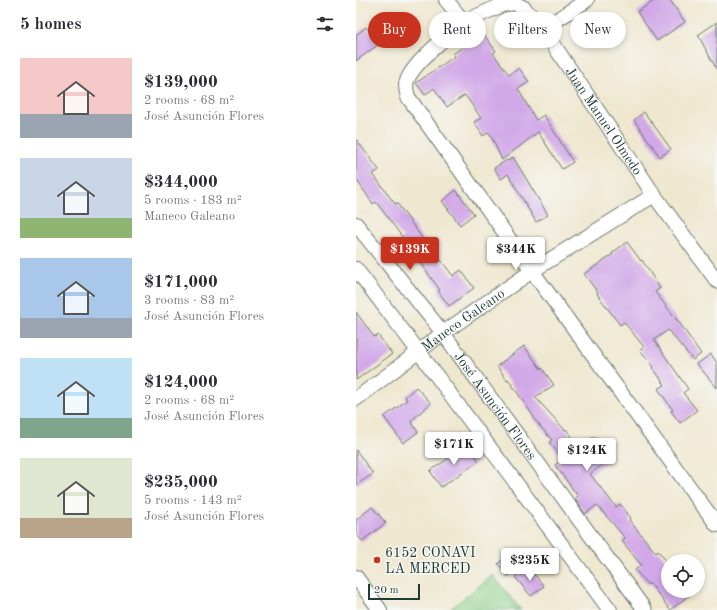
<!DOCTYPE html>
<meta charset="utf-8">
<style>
:root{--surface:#fff;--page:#f7f7f7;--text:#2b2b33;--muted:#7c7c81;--accent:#c8321e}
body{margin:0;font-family:"Old Standard TT",serif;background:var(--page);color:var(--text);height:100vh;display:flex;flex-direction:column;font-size:15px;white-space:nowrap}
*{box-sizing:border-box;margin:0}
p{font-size:13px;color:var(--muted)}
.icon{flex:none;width:22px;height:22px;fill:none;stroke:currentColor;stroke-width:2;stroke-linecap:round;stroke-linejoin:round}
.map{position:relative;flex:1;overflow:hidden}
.drawer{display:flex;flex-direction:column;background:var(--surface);width:356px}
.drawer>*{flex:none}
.guide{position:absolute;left:12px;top:12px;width:289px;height:36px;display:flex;gap:8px}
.buttons{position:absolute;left:305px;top:554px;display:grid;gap:8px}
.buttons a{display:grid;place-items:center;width:44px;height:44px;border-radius:50%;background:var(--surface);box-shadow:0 2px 6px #0003;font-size:20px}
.scale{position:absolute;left:12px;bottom:10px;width:52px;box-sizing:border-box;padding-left:4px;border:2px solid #1f3d34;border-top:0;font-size:11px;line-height:14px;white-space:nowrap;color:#1f3d34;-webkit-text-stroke:3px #f6f6f2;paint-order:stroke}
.price{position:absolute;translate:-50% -34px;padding:0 9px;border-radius:4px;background:#fff;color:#222;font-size:13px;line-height:26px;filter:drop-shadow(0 1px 2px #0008)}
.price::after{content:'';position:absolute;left:50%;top:24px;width:12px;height:9px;margin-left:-6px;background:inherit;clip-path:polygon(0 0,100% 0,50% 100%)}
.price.on{background:var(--accent);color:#fff}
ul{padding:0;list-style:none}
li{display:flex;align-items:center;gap:12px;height:100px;padding:0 20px}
li span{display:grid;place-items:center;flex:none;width:112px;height:80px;border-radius:0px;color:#555}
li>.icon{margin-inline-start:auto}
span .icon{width:48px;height:48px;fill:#fffc;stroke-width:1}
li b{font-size:17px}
h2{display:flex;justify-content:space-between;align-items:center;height:48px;padding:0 20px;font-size:17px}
.pill{padding:0 14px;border-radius:18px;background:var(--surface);box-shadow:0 2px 6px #0003;font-size:14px;line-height:36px}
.pill.on{background:var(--accent);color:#fff}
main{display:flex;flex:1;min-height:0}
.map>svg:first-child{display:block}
.garden{fill:#8acd85;stroke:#54855c}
.building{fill:#d1a8e8}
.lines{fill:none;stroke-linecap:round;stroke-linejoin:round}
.street-casing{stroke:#68786a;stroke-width:16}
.street{stroke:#fff;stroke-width:14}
.poi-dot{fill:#c8321e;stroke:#f6f6f2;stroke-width:1.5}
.labels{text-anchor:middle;stroke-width:3;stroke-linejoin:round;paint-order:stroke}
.street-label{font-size:14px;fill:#1f3d34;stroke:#f6f6f2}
.poi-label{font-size:14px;fill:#1f3d34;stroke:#f6f6f2;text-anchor:start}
</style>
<main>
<section class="drawer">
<h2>5 homes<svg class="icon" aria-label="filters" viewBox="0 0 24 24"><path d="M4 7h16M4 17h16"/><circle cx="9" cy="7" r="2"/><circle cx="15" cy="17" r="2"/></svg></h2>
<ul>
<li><span style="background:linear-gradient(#f6c9c9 70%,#9aa5b1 0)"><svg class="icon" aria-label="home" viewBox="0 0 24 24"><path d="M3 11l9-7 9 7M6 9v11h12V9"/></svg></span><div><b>$139,000</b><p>2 rooms · 68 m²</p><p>José Asunción Flores</p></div></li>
<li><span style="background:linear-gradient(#c9d6e8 75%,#8fb573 0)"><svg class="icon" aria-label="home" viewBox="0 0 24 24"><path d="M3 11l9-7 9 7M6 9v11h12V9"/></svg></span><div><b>$344,000</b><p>5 rooms · 183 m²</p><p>Maneco Galeano</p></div></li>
<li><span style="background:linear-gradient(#a9c7e8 75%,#9aa5b1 0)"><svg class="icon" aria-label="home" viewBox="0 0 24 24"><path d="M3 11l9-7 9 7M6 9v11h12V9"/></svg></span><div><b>$171,000</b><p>3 rooms · 83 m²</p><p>José Asunción Flores</p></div></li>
<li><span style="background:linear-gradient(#bfe0f5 75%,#7fa58c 0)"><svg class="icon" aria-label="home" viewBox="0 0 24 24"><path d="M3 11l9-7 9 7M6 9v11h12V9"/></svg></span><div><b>$124,000</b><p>2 rooms · 68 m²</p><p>José Asunción Flores</p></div></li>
<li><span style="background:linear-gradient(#dfe7d0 75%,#b9a48a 0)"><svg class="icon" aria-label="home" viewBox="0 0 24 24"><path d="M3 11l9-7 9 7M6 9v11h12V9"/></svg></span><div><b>$235,000</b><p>5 rooms · 143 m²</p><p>José Asunción Flores</p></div></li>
</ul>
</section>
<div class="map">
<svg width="361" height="610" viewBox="0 0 361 610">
<rect width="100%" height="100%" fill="#f6f6f2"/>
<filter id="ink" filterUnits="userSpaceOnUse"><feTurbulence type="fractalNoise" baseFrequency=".025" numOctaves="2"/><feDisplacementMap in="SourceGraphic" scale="8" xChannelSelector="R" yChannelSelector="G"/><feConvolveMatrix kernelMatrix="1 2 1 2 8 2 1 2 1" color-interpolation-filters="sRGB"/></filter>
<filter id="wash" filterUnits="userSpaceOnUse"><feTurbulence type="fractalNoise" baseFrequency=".012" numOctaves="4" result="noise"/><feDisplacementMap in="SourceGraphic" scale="16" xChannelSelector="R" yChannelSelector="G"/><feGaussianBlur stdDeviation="0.9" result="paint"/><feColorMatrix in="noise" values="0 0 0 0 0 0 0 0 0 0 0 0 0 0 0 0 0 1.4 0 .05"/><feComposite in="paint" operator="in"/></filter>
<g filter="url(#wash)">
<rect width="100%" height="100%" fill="#efe7cf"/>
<polygon class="garden" points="137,575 165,610 93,610"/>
<g id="blocks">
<g class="building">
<polygon points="299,0 314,0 329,22 301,41 281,12"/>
<polygon points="361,22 361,70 342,35"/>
<polygon points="10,27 23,44 0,61 0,35"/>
<polygon points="126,32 140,51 137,53 153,75 163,68 173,82 162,89 180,120 188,115 217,162 206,169 182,132 146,160 133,132 127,136 118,122 125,118 109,95 91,107 78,88 69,95 60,83 99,56 97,54 108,46 107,44"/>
<polygon points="288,112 315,149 304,157 278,120"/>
<polygon points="0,139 23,170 17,174 39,204 41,203 79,256 81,255 97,276 105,270 118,288 93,306 82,291 84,290 56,252 54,254 44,240 47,238 20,202 17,204 0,179"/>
<polygon points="157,157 192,215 180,222 152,174 145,179 138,168 151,160 152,161"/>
<polygon points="100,190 118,214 104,225 86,201"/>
<polygon points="271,242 285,261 286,260 304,288 299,292 325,325 345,354 337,360 312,330 298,340 332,389 327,393 341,410 324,423 315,411 317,410 302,389 309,385 297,368 298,367 284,350 288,347 268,322 264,325 241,294 242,293 228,274 257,254 256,253"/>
<polygon points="0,312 18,337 22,335 36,354 0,380"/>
<polygon points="168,346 185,369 186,368 198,385 179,397 209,430 210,429 224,447 239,436 256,458 234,474 260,507 264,504 275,518 273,520 300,553 302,551 312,563 312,591 339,591 314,610 294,583 292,585 279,570 285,565 266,541 269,538 241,505 229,514 219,499 222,496 199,465 207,459 193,442 196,440 177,418 178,417 152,379 151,380 141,366"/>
<polygon points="355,354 361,363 361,388 341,364"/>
<polygon points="60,387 75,403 55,421 62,432 47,443 28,417 51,400 49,397"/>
<polygon points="112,445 123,461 85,487 74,471"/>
<polygon points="0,450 17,474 0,485"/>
<polygon points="16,507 30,523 6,541 0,533 0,520"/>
<polygon points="152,555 163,567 152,576 142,564"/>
<polygon points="172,567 188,586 175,596 159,577"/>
</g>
</g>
</g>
<g filter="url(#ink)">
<use href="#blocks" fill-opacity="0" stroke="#68786a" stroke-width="1"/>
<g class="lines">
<defs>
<g id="street">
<path id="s1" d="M90,0L108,22L146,5L158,3L168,8L187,29L298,195L361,281"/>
<path d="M108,22C93,35 52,66 50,85C50,89 51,94 52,97L176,271L361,525"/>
<polyline points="187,29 231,0"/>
<path id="s2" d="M0,224L87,333L289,610"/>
<polyline points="0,269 63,352 254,610"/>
<path id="s3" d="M0,399L87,333L176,271L298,195"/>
<polyline points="0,577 24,610"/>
</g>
</defs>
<use href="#street" class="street-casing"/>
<use href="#street" class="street"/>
</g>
</g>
<circle class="poi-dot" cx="21" cy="560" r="4"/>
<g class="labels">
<g class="street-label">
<text dy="5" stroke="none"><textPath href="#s1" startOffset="232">Juan Manuel Olmedo</textPath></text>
<text dy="5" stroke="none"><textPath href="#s3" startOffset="133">Maneco Galeano</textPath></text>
<text dy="5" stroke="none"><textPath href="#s2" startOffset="229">José Asunción Flores</textPath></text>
</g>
<g class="poi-label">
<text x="29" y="557">6152 CONAVI<tspan x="29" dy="16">LA MERCED</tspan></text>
</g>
</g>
</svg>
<div class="buttons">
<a><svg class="icon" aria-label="locate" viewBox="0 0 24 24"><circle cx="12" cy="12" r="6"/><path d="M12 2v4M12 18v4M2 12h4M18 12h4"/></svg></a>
</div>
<div class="scale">20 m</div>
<b class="price on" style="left:54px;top:271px">$139K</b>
<b class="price" style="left:160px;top:271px">$344K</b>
<b class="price" style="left:98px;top:466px">$171K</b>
<b class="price" style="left:231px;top:472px">$124K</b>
<b class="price" style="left:174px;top:582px">$235K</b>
<div class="guide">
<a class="pill on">Buy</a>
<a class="pill">Rent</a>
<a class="pill">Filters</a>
<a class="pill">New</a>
</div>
</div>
</main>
